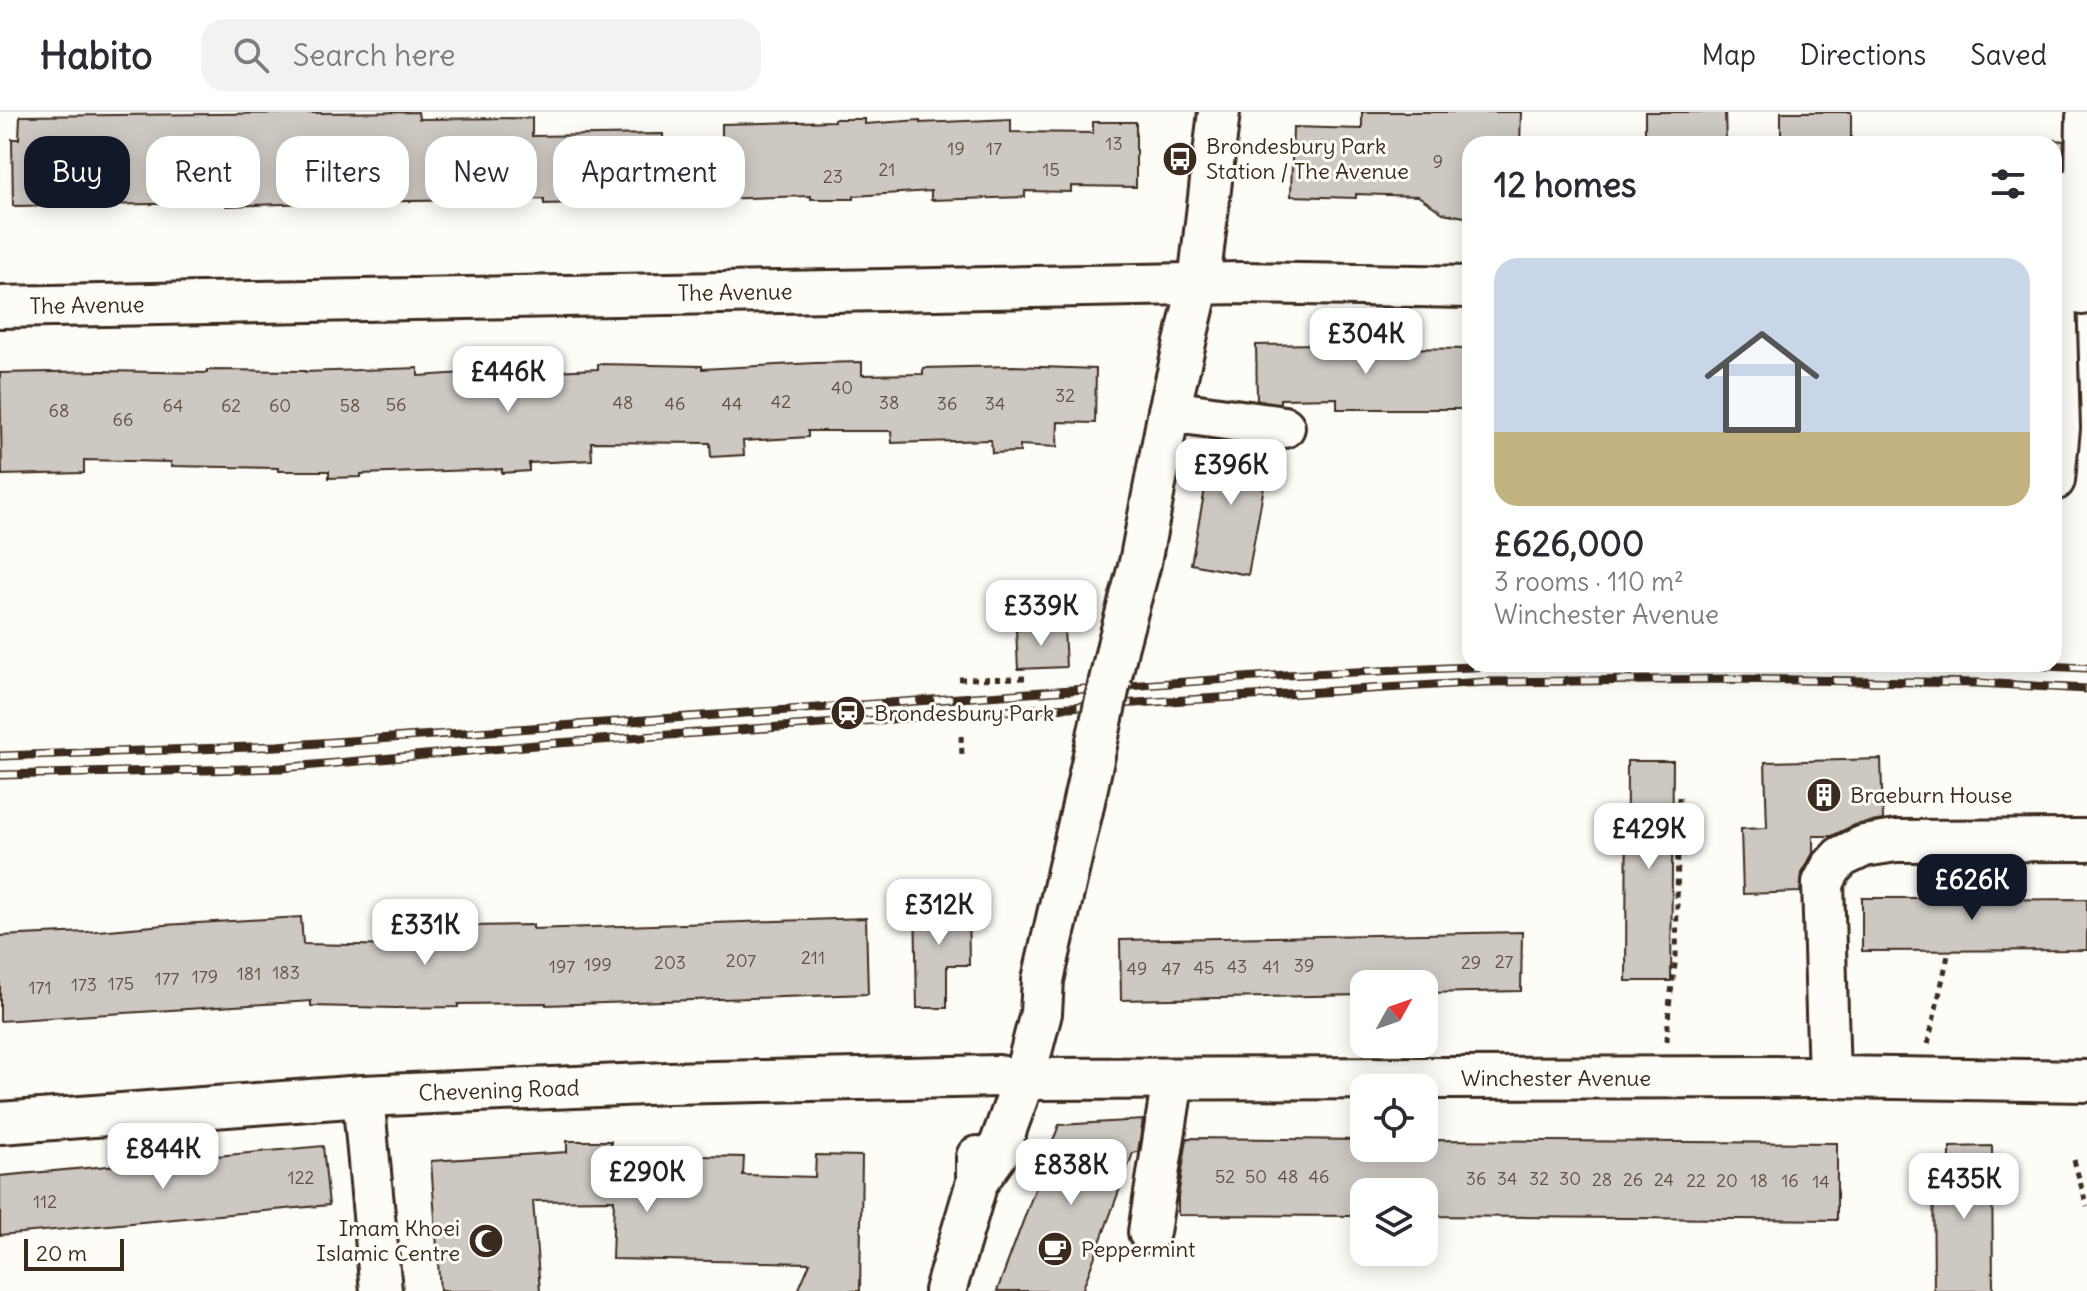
<!DOCTYPE html>
<meta charset="utf-8">
<style>
:root{--surface:#fff;--page:#f2f2f3;--text:#2b2b33;--muted:#7c7c81;--line:#e1e1e2;--accent:#111827}
body{margin:0;font-family:Delius,sans-serif;background:var(--page);color:var(--text);height:100vh;display:flex;flex-direction:column;font-size:30px;white-space:nowrap}
*{box-sizing:border-box;margin:0}
p{font-size:26px;color:var(--muted)}
.icon{flex:none;width:44px;height:44px;fill:none;stroke:currentColor;stroke-width:2;stroke-linecap:round;stroke-linejoin:round}
.map{position:relative;flex:1;overflow:hidden}
.side{position:absolute;left:1462px;top:24px;width:600px;height:536px;display:flex;flex-direction:column;background:var(--surface);border-radius:24px;box-shadow:0 4px 20px #0003}
.side>*{flex:none}
.banner{position:absolute;left:24px;top:24px;width:760px;height:72px;display:flex;gap:16px}
.needle{width:52px;rotate:50deg}
.fabs{position:absolute;left:1350px;top:858px;display:grid;gap:16px}
.fabs a{display:grid;place-items:center;width:88px;height:88px;border-radius:16px;background:var(--surface);box-shadow:0 4px 20px #0003;font-size:40px}
.scale{position:absolute;left:24px;bottom:20px;width:100px;box-sizing:border-box;padding-left:8px;border:4px solid #3b2a1e;border-top:0;font-size:22px;line-height:28px;white-space:nowrap;color:#3b2a1e;-webkit-text-stroke:6px #fdfcf7;paint-order:stroke}
.price{position:absolute;translate:-50% -68px;padding:0 18px;border-radius:16px;background:#fff;color:#222;font-size:26px;line-height:52px;filter:drop-shadow(0 2px 4px #0008)}
.price::after{content:'';position:absolute;left:50%;top:48px;width:24px;height:18px;margin-left:-12px;background:inherit;clip-path:polygon(0 0,100% 0,50% 100%)}
.price.on{background:var(--accent);color:#fff}
ul{padding:0;list-style:none}
li{display:grid;align-content:center;gap:16px;height:424px;padding:0 32px}
li+li{border-top:2px solid var(--line)}
li span{display:grid;place-items:center;height:248px;border-radius:24px;color:#555}
li>.icon{margin-inline-start:auto}
span .icon{width:144px;height:144px;fill:#fffc;stroke-width:1}
li b{font-size:34px}
h2{display:flex;justify-content:space-between;align-items:center;height:96px;padding:0 32px;font-size:34px}
.tag{padding:0 28px;border-radius:24px;background:var(--surface);box-shadow:0 4px 20px #0003;font-size:28px;line-height:72px}
.tag.on{background:var(--accent);color:#fff}
header{display:flex;align-items:center;gap:48px;box-sizing:border-box;height:112px;padding:0 40px;background:var(--surface);border-bottom:2px solid var(--line)}
header strong{font-size:38px}
nav{display:flex;gap:44px;margin-inline-start:auto;font-size:28px}
.search{width:560px;height:72px;background:var(--page);display:flex;align-items:center;gap:20px;box-sizing:border-box;padding:0 28px;border-radius:24px;color:var(--muted);font-size:30px}
.map>svg:first-child{display:block}
.building{fill:#cdc8c2;stroke:#3b2a1e;stroke-width:2}
.lines{fill:none;stroke-linecap:round;stroke-linejoin:round}
.minor-casing{stroke:#3b2a1e;stroke-width:46}
.path{stroke:#3b2a1e;stroke-width:5;stroke-dasharray:6 6;stroke-linecap:butt}
.minor{stroke:#fdfcf7;stroke-width:40}
.rail-casing{stroke:#3b2a1e;stroke-width:9}
.rail{stroke:#fdfcf7;stroke-width:6;stroke-dasharray:18;stroke-linecap:butt}
.minor-bridge-casing{stroke:#3b2a1e;stroke-width:46;stroke-linecap:butt}
.minor-bridge{stroke:#fdfcf7;stroke-width:40}
.labels{text-anchor:middle;stroke-width:6;stroke-linejoin:round;paint-order:stroke}
.number-label{font-size:18px;fill:#605247}
.poi-label{font-size:22px;fill:#3b2a1e;stroke:#fdfcf7;text-anchor:start}
.street-label{font-size:22px;fill:#3b2a1e;stroke:#fdfcf7}
</style>
<header>
<strong>Habito</strong>
<div class="search"><svg class="icon" aria-label="search" viewBox="0 0 24 24"><circle cx="10" cy="10" r="6"/><path d="M15 15l6 6"/></svg>Search here</div>
<nav><a>Map</a><a>Directions</a><a>Saved</a></nav>
</header>
<div class="map">
<svg width="2087" height="1179" viewBox="0 0 2087 1179">
<rect width="100%" height="100%" fill="#fdfcf7"/>
<filter id="ink" filterUnits="userSpaceOnUse"><feTurbulence type="fractalNoise" baseFrequency=".0125" numOctaves="2"/><feDisplacementMap in="SourceGraphic" scale="16" xChannelSelector="R" yChannelSelector="G"/><feConvolveMatrix kernelMatrix="1 2 1 2 8 2 1 2 1" color-interpolation-filters="sRGB"/></filter>
<g filter="url(#ink)">
<g class="building">
<polygon points="418,0 419,7 532,6 532,24 663,22 663,33 722,30 722,12 834,9 834,7 865,7 865,12 920,8 920,11 1011,7 1011,20 1093,21 1093,10 1136,10 1136,75 1071,74 1071,80 1025,79 1025,85 931,88 931,79 854,84 854,87 811,87 811,84 544,92 544,87 344,90 226,94 226,91 13,94 12,27 19,27 20,4"/>
<polygon points="1362,0 1521,0 1520,32 1470,32 1470,106 1443,101 1418,84 1356,82 1356,86 1291,84 1293,15 1362,17"/>
<polygon points="1645,0 1725,0 1726,32 1645,32"/>
<rect x="1781" y="0" width="70" height="32"/>
<polygon points="2054,28 2064,29 2063,57 2057,62 2054,62"/>
<polygon points="1319,232 1319,235 1470,237 1470,297 1337,297 1337,286 1280,287 1280,291 1257,288 1256,233"/>
<polygon points="862,250 862,263 923,262 923,256 1013,254 1096,257 1095,311 1058,310 1057,335 1020,333 1020,340 992,341 991,328 892,331 891,319 808,319 808,325 743,329 744,343 711,345 710,331 591,330 592,348 529,351 529,359 502,361 502,357 361,362 361,365 329,366 329,359 278,359 278,356 171,354 171,350 84,348 84,361 2,363 0,261 104,259 207,261 207,258 305,259 305,260 418,256 418,264 528,257 528,260 598,257 598,252 702,254 702,257 815,251"/>
<polygon points="1214,329 1271,336 1248,463 1191,452"/>
<polygon points="1064,516 1066,555 1018,557 1016,518"/>
<polygon points="1881,647 1883,708 1854,713 1832,724 1813,724 1813,741 1802,761 1800,780 1743,782 1741,717 1767,716 1765,650"/>
<polygon points="1627,649 1673,649 1671,869 1626,869"/>
<polygon points="1931,759 1958,759 1958,788 2087,787 2087,838 1862,839 1862,786 1931,786"/>
<polygon points="968,787 969,853 947,853 947,896 917,896 915,788"/>
<polygon points="301,805 303,832 402,834 468,832 468,814 533,813 533,817 866,806 868,882 546,893 546,891 458,892 458,895 395,896 311,894 311,889 0,909 0,824 87,820 164,813"/>
<polygon points="1522,820 1521,879 1424,881 1424,872 1364,872 1364,883 1121,888 1120,828"/>
<polygon points="1143,1008 1138,1040 1133,1041 1082,1179 997,1179 1059,1013"/>
<polygon points="1187,1026 1364,1028 1364,1036 1424,1036 1424,1028 1837,1031 1837,1108 1424,1104 1424,1080 1364,1080 1364,1104 1178,1103 1178,1085"/>
<polygon points="567,1029 611,1029 611,1042 744,1045 743,1063 815,1065 816,1043 862,1044 860,1179 798,1179 810,1151 612,1147 614,1088 533,1089 540,1179 440,1179 431,1049 567,1040"/>
<polygon points="323,1034 329,1093 0,1123 0,1064"/>
<polygon points="1992,1034 1993,1179 1934,1179 1933,1054 1950,1054 1950,1035"/>
</g>
<g class="lines">
<defs>
<g id="minor">
<polyline points="2082,182 2074,77 2086,69 2087,5"/>
<polyline points="0,195 1241,171 1470,175"/>
<polyline points="1169,299 1284,315"/>
<polyline points="2054,368 2059,316 2055,181"/>
<polyline points="1110,569 1118,533 1140,451 1169,299 1199,171 1219,0"/>
<polyline points="1829,965 1823,771 1831,756 1841,745 1864,734 1896,729 2087,728"/>
<polyline points="1024,967 1829,965 2087,969"/>
<polyline points="363,984 381,1179"/>
<polyline points="0,1011 363,984 668,971 999,964"/>
<polyline points="977,1070 997,1042 1024,967 1041,901 1043,868 1082,698"/>
<polyline points="1149,1120 1173,967"/>
<polyline points="945,1179 977,1070 977,1045"/>
</g>
</defs>
<use href="#minor" class="minor-casing"/>
<g class="path">
<polyline points="959,567 1028,566"/>
<polyline points="961,624 962,643"/>
<polyline points="1667,929 1669,894 1676,846 1679,685"/>
<polyline points="1928,932 1949,839"/>
<polyline points="2074,1048 2087,1095"/>
</g>
<use href="#minor" class="minor"/>
<defs>
<g id="rail">
<polyline points="1999,552 2087,556"/>
<polyline points="0,644 277,634 1285,563 1540,552"/>
<polyline points="0,663 281,656 558,631 1001,599 1485,570 1733,567 1978,571 2087,577"/>
</g>
</defs>
<use href="#rail" class="rail-casing"/>
<use href="#rail" class="rail"/>
<defs>
<polyline id="minor-bridge" points="1082,698 1110,569"/>
</defs>
<use href="#minor-bridge" class="minor-bridge-casing"/>
<use href="#minor-bridge" class="minor-bridge"/>
</g>
</g>
<defs>
<symbol id="bus-disc" viewBox="-11 -11 22 22"><circle r="9.5" fill="#3b2a1e" stroke="#fdfcf7"/><path d="M-5-6H5V4H4V6H2V4H-2V6H-4V4H-5ZM-3.5-4V0h7V-4ZM-3.5 1.2v1.5H-2V1.2ZM2 1.2v1.5H3.5V1.2Z" fill="#fff"/></symbol>
<symbol id="station-disc" viewBox="-11 -11 22 22"><circle r="9.5" fill="#3b2a1e" stroke="#fdfcf7"/><path d="M-3-6H3Q5-6 5-4V2Q5 4 3 4L4.5 6H3L1.5 4h-3L-3 6H-4.5L-3 4Q-5 4-5 2V-4Q-5-6-3-6ZM-3.5-4v3h7v-3ZM-3.5 1v1.5H-2V1ZM2 1v1.5H3.5V1Z" fill="#fff"/></symbol>
<symbol id="building-disc" viewBox="-11 -11 22 22"><circle r="9.5" fill="#3b2a1e" stroke="#fdfcf7"/><path d="M-4-6H4V6H1V3H-1V6H-4ZM-2.5-4.3h1.7v1.8h-1.7ZM.8-4.3h1.7v1.8H.8ZM-2.5-1h1.7V.8h-1.7ZM.8-1h1.7V.8H.8Z" fill="#fff"/></symbol>
<symbol id="mosque-disc" viewBox="-11 -11 22 22"><circle r="9.5" fill="#3b2a1e" stroke="#fdfcf7"/><path d="M3.5-4.9A6 6 0 1 0 3.5 4.9A5 5 0 1 1 3.5-4.9Z" fill="#fff"/></symbol>
<symbol id="cafe-disc" viewBox="-11 -11 22 22"><circle r="9.5" fill="#3b2a1e" stroke="#fdfcf7"/><path d="M-5.5-4.5H6V0H3Q3 3.5 0 3.5H-2.5Q-5.5 3.5-5.5 0ZM3-3.2v2h1.7v-2ZM-6 4.5H4V6H-6Z" fill="#fff"/></symbol>
</defs>
<g fill-rule="evenodd">
<use href="#bus-disc" x="1160" y="27" width="40" height="40"/>
<use href="#station-disc" x="828" y="581" width="40" height="40"/>
<use href="#building-disc" x="1804" y="663" width="40" height="40"/>
<use href="#mosque-disc" x="466" y="1109" width="40" height="40"/>
<use href="#cafe-disc" x="1035" y="1117" width="40" height="40"/>
</g>
<g class="labels">
<g class="number-label">
<text x="1114" y="38">13</text>
<text x="956" y="43">19</text>
<text x="994" y="43">17</text>
<text x="1438" y="56">9</text>
<text x="887" y="64">21</text>
<text x="1051" y="64">15</text>
<text x="833" y="71">23</text>
<text x="842" y="282">40</text>
<text x="1065" y="290">32</text>
<text x="781" y="296">42</text>
<text x="623" y="297">48</text>
<text x="889" y="297">38</text>
<text x="675" y="298">46</text>
<text x="732" y="298">44</text>
<text x="947" y="298">36</text>
<text x="995" y="298">34</text>
<text x="396" y="299">56</text>
<text x="173" y="300">64</text>
<text x="231" y="300">62</text>
<text x="280" y="300">60</text>
<text x="350" y="300">58</text>
<text x="59" y="305">68</text>
<text x="123" y="314">66</text>
<text x="813" y="852">211</text>
<text x="741" y="855">207</text>
<text x="1504" y="856">27</text>
<text x="670" y="857">203</text>
<text x="1471" y="857">29</text>
<text x="598" y="859">199</text>
<text x="1304" y="860">39</text>
<text x="562" y="861">197</text>
<text x="1237" y="861">43</text>
<text x="1271" y="861">41</text>
<text x="1204" y="862">45</text>
<text x="1137" y="863">49</text>
<text x="1171" y="863">47</text>
<text x="286" y="867">183</text>
<text x="249" y="868">181</text>
<text x="205" y="871">179</text>
<text x="167" y="873">177</text>
<text x="121" y="878">175</text>
<text x="84" y="879">173</text>
<text x="40" y="882">171</text>
<text x="1225" y="1071">52</text>
<text x="1256" y="1071">50</text>
<text x="1288" y="1071">48</text>
<text x="1319" y="1071">46</text>
<text x="301" y="1072">122</text>
<text x="1476" y="1073">36</text>
<text x="1507" y="1073">34</text>
<text x="1539" y="1073">32</text>
<text x="1570" y="1073">30</text>
<text x="1602" y="1074">28</text>
<text x="1633" y="1074">26</text>
<text x="1664" y="1074">24</text>
<text x="1696" y="1075">22</text>
<text x="1727" y="1075">20</text>
<text x="1759" y="1075">18</text>
<text x="1790" y="1075">16</text>
<text x="1821" y="1076">14</text>
<text x="45" y="1096">112</text>
</g>
<g class="poi-label">
<text x="1206" y="42">Brondesbury Park<tspan x="1206" dy="25">Station / The Avenue</tspan></text>
<text x="874" y="609">Brondesbury Park</text>
<text x="1850" y="691">Braeburn House</text>
<text x="460" y="1124" text-anchor="end">Imam Khoei<tspan x="460" dy="25">Islamic Centre</tspan></text>
<text x="1081" y="1145">Peppermint</text>
</g>
<g class="street-label">
<text transform="translate(735 180) rotate(-1)" y="8">The Avenue</text>
<text transform="translate(87 193) rotate(-1)" y="8">The Avenue</text>
<text x="1556" y="974">Winchester Avenue</text>
<text transform="translate(499 978) rotate(-2)" y="8">Chevening Road</text>
</g>
</g>
</svg>
<div class="fabs">
<a><svg class="needle" viewBox="-14 -14 28 28"><path d="M0-13l5 13h-10z" fill="#e53935"/><path d="M0 13l5-13h-10z" fill="#7c7c81"/></svg></a>
<a><svg class="icon" aria-label="locate" viewBox="0 0 24 24"><circle cx="12" cy="12" r="6"/><path d="M12 2v4M12 18v4M2 12h4M18 12h4"/></svg></a>
<a><svg class="icon" aria-label="layers" viewBox="0 0 24 24"><path d="M12 4l9 5-9 5-9-5zM3 14l9 5 9-5"/></svg></a>
</div>
<div class="scale">20 m</div>
<b class="price" style="left:1366px;top:264px">£304K</b>
<b class="price" style="left:508px;top:302px">£446K</b>
<b class="price" style="left:1231px;top:395px">£396K</b>
<b class="price" style="left:1041px;top:536px">£339K</b>
<b class="price" style="left:1649px;top:759px">£429K</b>
<b class="price on" style="left:1972px;top:810px">£626K</b>
<b class="price" style="left:939px;top:835px">£312K</b>
<b class="price" style="left:425px;top:855px">£331K</b>
<b class="price" style="left:163px;top:1079px">£844K</b>
<b class="price" style="left:1071px;top:1095px">£838K</b>
<b class="price" style="left:647px;top:1102px">£290K</b>
<b class="price" style="left:1964px;top:1109px">£435K</b>
<div class="banner">
<a class="tag on">Buy</a>
<a class="tag">Rent</a>
<a class="tag">Filters</a>
<a class="tag">New</a>
<a class="tag">Apartment</a>
</div>
<section class="side">
<h2>12 homes<svg class="icon" aria-label="filters" viewBox="0 0 24 24"><path d="M4 7h16M4 17h16"/><circle cx="9" cy="7" r="2"/><circle cx="15" cy="17" r="2"/></svg></h2>
<ul>
<li><span style="background:linear-gradient(#c9d6e8 70%,#c2b280 0)"><svg class="icon" aria-label="home" viewBox="0 0 24 24"><path d="M3 11l9-7 9 7M6 9v11h12V9"/></svg></span><div><b>£626,000</b><p>3 rooms · 110 m²</p><p>Winchester Avenue</p></div></li>
</ul>
</section>
</div>
